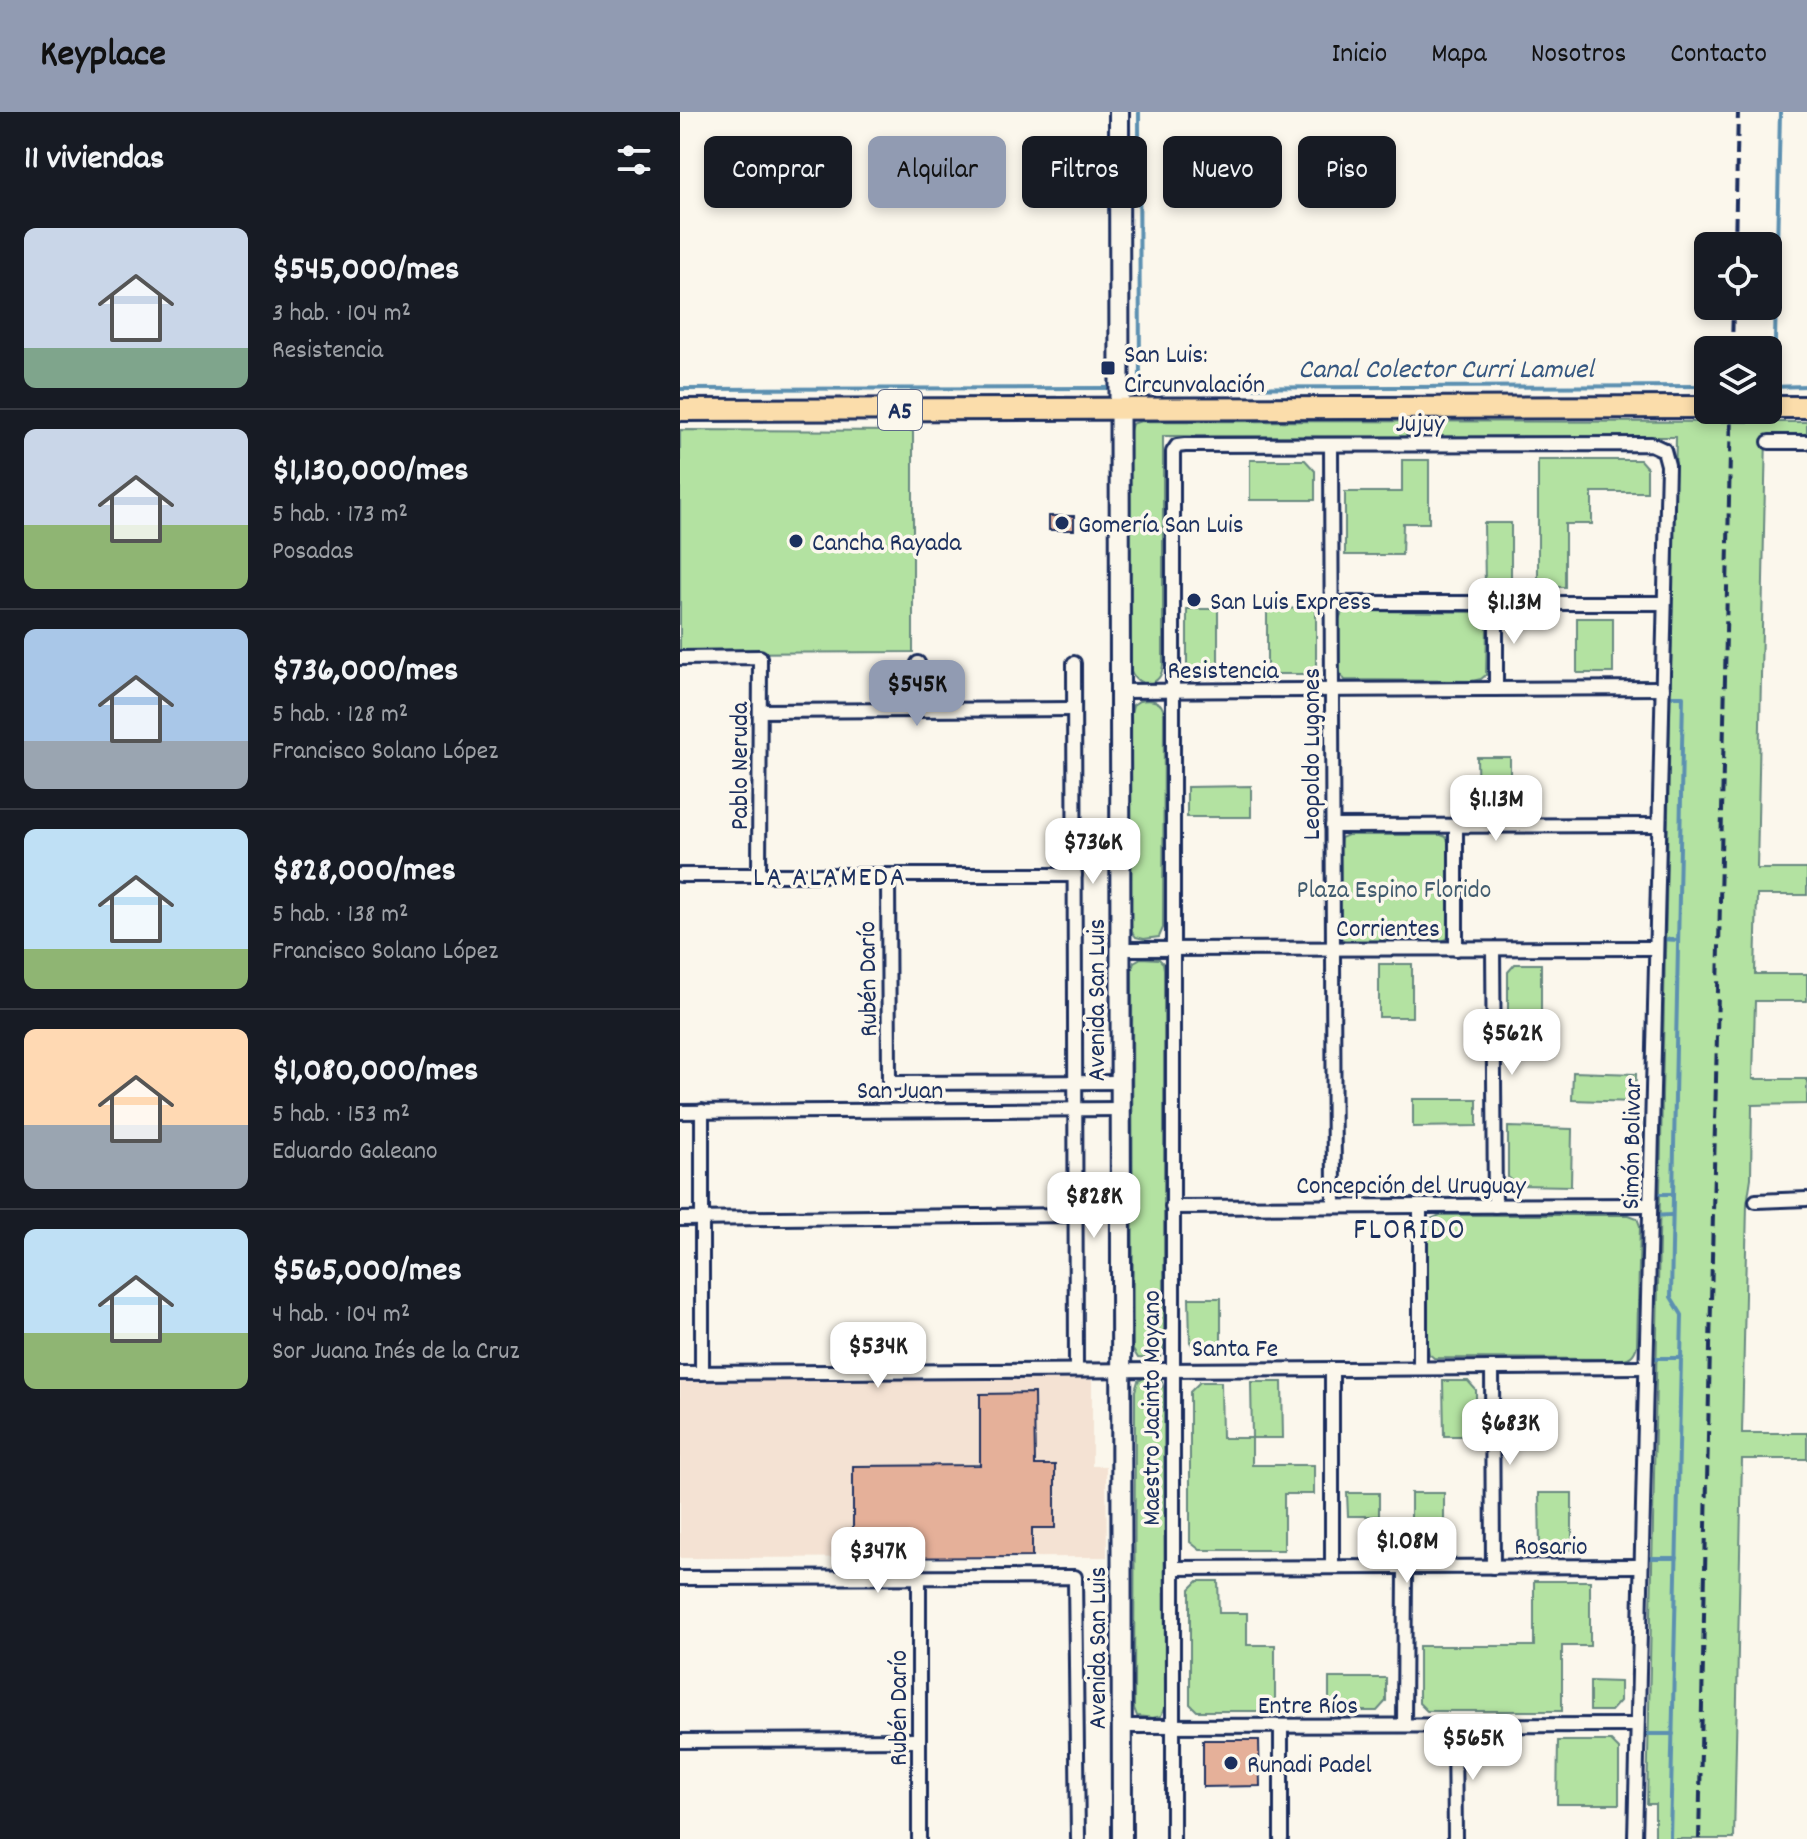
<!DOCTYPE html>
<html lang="es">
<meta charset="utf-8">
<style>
:root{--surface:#171b24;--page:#20242c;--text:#f1f3f6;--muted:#9ea1a6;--line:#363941;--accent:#919bb2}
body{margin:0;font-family:Dekko,sans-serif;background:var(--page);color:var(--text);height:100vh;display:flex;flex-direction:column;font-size:30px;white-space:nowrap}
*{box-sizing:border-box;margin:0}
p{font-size:26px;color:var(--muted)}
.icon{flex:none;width:44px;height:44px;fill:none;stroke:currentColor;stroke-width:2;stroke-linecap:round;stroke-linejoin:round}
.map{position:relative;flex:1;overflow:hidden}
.drawer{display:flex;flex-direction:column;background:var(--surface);width:680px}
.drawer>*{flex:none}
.top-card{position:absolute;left:24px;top:24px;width:760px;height:72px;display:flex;gap:16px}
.controls{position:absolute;left:1014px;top:120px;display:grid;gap:16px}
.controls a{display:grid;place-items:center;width:88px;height:88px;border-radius:12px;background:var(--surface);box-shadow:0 4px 12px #0003;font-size:40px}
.price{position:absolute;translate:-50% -68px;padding:0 18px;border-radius:16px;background:#fff;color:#222;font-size:26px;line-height:52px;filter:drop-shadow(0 2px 4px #0008)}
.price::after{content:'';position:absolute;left:50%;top:48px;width:24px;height:18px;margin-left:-12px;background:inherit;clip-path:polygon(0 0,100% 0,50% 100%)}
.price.selected{background:var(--accent);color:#111}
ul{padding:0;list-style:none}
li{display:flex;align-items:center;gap:24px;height:200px;padding:0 24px}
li+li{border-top:2px solid var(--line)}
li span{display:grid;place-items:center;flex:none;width:224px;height:160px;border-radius:12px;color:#555}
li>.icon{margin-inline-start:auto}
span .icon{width:96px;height:96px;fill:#fffc;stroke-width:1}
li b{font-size:34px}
h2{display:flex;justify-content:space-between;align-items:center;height:96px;padding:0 24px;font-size:34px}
.tag{padding:0 28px;border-radius:12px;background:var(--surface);box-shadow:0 4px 12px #0003;font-size:28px;line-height:72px}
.tag.selected{background:var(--accent);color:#111}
header{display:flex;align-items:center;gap:48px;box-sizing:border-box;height:112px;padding:0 40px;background:var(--accent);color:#111}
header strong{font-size:38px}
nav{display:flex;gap:44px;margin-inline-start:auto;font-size:28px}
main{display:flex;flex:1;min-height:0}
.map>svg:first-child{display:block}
.built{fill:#f4e2d3}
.green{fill:#b3e2a1;stroke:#678880;stroke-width:2}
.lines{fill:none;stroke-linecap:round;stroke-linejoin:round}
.stream{stroke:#5c90b1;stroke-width:4}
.building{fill:#e5b099;stroke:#1b2f5e;stroke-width:2}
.street-casing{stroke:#1b2f5e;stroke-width:18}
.secondary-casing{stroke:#1b2f5e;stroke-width:24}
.primary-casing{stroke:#1b2f5e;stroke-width:26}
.street{stroke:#fbf7ec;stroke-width:12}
.secondary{stroke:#fbf7ec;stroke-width:18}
.primary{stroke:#fbddab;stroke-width:20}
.rail{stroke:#1b2f5e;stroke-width:4;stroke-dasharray:12 6;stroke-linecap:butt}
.poi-dot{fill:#1b2f5e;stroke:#fbf7ec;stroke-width:3}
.labels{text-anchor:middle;stroke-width:7;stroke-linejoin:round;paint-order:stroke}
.shield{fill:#fbf7ec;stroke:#5e6b89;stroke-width:2}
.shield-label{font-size:24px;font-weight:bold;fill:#1b2f5e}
.poi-label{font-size:26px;fill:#1b2f5e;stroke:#fbf7ec;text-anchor:start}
.street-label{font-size:26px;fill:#1b2f5e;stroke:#fbf7ec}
.park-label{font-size:26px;fill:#415c6f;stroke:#fbf7ec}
.water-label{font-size:28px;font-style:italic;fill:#365881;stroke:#fbf7ec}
.neighbourhood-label{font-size:28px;letter-spacing:2px;fill:#1b2f5e;stroke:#fbf7ec}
.quarter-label{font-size:30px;letter-spacing:2px;fill:#1b2f5e;stroke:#fbf7ec}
</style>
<header>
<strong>Keyplace</strong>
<nav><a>Inicio</a><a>Mapa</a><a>Nosotros</a><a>Contacto</a></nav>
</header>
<main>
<section class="drawer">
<h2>11 viviendas<svg class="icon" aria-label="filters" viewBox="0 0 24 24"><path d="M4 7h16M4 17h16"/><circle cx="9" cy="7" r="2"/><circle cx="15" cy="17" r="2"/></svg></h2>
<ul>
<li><span style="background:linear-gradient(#c9d6e8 75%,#7fa58c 0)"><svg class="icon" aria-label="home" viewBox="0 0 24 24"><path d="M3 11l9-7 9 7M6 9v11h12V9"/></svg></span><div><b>$545,000/mes</b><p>3 hab. · 104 m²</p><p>Resistencia</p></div></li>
<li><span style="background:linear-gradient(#c9d6e8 60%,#8fb573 0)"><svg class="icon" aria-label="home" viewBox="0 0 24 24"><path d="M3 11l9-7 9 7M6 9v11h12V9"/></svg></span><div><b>$1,130,000/mes</b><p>5 hab. · 173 m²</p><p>Posadas</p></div></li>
<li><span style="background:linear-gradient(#a9c7e8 70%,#9aa5b1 0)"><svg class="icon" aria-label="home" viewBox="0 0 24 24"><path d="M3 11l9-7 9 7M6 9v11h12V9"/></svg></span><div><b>$736,000/mes</b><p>5 hab. · 128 m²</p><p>Francisco Solano López</p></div></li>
<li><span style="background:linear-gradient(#bfe0f5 75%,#8fb573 0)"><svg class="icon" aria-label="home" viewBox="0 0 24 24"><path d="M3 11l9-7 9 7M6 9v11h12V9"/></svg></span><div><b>$828,000/mes</b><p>5 hab. · 138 m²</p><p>Francisco Solano López</p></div></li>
<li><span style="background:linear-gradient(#ffd9b3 60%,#9aa5b1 0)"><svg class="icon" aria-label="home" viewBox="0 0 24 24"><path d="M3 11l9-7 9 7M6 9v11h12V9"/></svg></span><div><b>$1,080,000/mes</b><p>5 hab. · 153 m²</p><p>Eduardo Galeano</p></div></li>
<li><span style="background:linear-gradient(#bfe0f5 65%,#8fb573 0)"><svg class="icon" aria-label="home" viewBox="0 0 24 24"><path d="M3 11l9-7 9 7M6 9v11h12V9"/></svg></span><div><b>$565,000/mes</b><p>4 hab. · 104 m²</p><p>Sor Juana Inés de la Cruz</p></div></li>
</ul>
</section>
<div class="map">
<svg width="1127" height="1727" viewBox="0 0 1127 1727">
<rect width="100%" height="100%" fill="#fbf7ec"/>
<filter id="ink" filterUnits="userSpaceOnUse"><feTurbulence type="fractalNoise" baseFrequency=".0125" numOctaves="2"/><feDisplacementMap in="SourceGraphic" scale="16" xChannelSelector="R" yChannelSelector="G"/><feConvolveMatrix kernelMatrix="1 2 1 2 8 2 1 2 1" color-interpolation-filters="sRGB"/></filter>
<g filter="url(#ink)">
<polygon class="built" points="412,1264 412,1354 426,1354 427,1445 0,1446 0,1266"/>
<g class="green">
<path d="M461,309L1127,310V323H1086L1077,757H1127V783H1077L1075,862H1127V889H1075L1073,967H1127V992L1072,993L1071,1066L1067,1092L1062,1321H1127V1347H1062L1054,1727H975V1692H967L996,325L483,324V553C482,564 478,570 467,572C456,570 451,563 449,552V322L452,312Z"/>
<polygon points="0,318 233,319 233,540 0,541"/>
<polygon points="570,348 625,348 635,359 635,388 570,388"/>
<polygon points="722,348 749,348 749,411 723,411 722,443 665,443 665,380 722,380"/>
<polygon points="858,348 960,348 967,356 967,380 912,380 912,412 885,412 885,475 858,475"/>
<polygon points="804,411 831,411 831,475 805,475"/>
<polygon points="636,496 636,554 628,562 587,562 587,497"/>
<polygon points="507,497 538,497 538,562 515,562 507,554"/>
<polygon points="669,499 800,500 806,505 807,513 806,563 801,567 792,569 665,568 662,565 659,558 658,510 662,500"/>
<rect x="897" y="506" width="36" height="55"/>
<path d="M459,589C471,587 483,588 484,602L483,816L479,825L464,827L456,825L452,820L451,814V601L453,593Z"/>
<polygon points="797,645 830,645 830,699 798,699"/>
<polygon points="571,674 571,705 507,705 507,675"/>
<polygon points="668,723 761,723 766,725 768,729 769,823 767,827 762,829 666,830 662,827 660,823 660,731 661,726"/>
<polygon points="461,846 479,847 483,851 484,857 484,1236 480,1245 475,1247 458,1246 453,1238 452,858 454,850"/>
<rect x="699" y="852" width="33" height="53"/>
<polygon points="835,852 861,852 861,905 828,905 828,860"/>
<polygon points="893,960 956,962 955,990 892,988"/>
<polygon points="733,987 797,987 797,1014 733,1015"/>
<polygon points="828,1015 892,1017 891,1074 837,1073 828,1065"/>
<path d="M760,1103H949L957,1106L960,1114L957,1233C955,1242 951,1247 942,1247L754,1246L749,1242L748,1236V1115L751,1107Z"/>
<polygon points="509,1186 541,1186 541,1240 517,1240 510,1230"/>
<polygon points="466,1265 481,1267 484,1278 485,1594 481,1604 473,1606 457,1604 454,1596 455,1279 458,1269"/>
<polygon points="763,1269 788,1269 796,1278 796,1324 764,1324"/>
<polygon points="520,1270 541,1270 542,1326 572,1326 571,1270 602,1270 603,1326 572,1326 572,1353 634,1353 634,1382 604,1382 604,1438 520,1438 510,1430 510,1280"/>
<polygon points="667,1381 699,1381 699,1404 668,1404"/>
<rect x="731" y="1381" width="33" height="57"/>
<polygon points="859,1381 892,1381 892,1438 860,1438"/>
<polygon points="518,1469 538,1469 539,1501 567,1501 567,1533 595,1533 595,1599 517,1599 510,1592 510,1477"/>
<polygon points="854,1469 910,1469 910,1534 882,1534 882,1599 747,1599 739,1591 739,1534 854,1534"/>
<polygon points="649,1566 706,1566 706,1589 697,1599 649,1599"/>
<polygon points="910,1569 940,1570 940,1589 931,1599 910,1599"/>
<polygon points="878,1629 931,1629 939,1637 939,1692 877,1692"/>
</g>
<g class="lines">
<g class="stream">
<polyline points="459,0 460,276"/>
<polyline points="1088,275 1127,274"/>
<polyline points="1094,275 1100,0"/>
<polyline points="457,276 1028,274"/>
<polyline points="0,277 428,276"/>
<polyline points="985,584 1003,584 991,1185 1002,1203 990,1727"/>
<polyline points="979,827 998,828"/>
<polyline points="973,1082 992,1082"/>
<polyline points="972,1104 991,1103"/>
<polyline points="969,1246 1002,1246"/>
<polyline points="964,1446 997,1446"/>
<polyline points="960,1622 993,1622"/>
</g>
</g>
<g class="building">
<rect x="369" y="404" width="25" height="14"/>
<polygon points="354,1281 355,1353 375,1353 375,1416 352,1416 352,1445 173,1446 173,1354 300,1353 300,1282"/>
<polygon points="523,1628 579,1628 580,1674 523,1675"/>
</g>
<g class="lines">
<defs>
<g id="street">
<polyline points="1089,330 1127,330"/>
<polyline points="651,333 654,1094"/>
<polyline points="652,491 984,491"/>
<polyline points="0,546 80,545 79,763"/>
<polyline points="238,551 238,598"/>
<polyline points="394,551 396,1258"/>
<polyline points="816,577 816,491"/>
<polyline points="440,579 983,576"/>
<polyline points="80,599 394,597"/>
<polyline points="652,714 979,713"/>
<polyline points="776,714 776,837"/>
<polyline points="0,763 395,763"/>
<polyline points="208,763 209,971 441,970"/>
<polyline points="441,837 976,836"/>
<polyline points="813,837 815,1094"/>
<polyline points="0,1000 441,997"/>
<polyline points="1076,1089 1127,1087"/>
<polyline points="740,1094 740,1256"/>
<polyline points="492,1095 970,1093"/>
<polyline points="0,1107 396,1103"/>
<polyline points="812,1256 813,1455"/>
<polyline points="652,1257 652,1455"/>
<polyline points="0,1261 966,1255"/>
<polyline points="22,1261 22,999"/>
<polyline points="493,1456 961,1454"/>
<polyline points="239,1465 239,1727"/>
<polyline points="0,1466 395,1465 398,1727"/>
<polyline points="724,1613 725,1455"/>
<polyline points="774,1613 775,1727"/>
<polyline points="442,1614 957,1613"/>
<polyline points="601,1614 601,1727"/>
<polyline points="0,1629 239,1628"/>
<polyline points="493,1727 493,340 497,334 505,333 971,332 984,338 988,353 955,1727"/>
</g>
<polyline id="secondary" points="439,0 442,1727"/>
<g id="primary">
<polyline points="1088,295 1127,295"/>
<polyline points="0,298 1028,295"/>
</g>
</defs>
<use href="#street" class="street-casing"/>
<use href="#secondary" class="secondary-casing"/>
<use href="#primary" class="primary-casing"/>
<use href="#street" class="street"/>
<use href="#secondary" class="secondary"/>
<use href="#primary" class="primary"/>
<g class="rail">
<polyline points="1055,134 1058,0"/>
<polyline points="1052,238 1053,194"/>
<polyline points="1019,1727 1051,298"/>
</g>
</g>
</g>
<g class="poi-dot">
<rect x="420" y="248" width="16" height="16" rx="4"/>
<circle cx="382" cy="411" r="8"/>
<circle cx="116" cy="429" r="8"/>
<circle cx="514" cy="488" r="8"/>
<circle cx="551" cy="1651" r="8"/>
</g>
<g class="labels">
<rect class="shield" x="198" y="278" width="44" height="40" rx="6"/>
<g class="shield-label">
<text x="220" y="306">A5</text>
</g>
<g class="poi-label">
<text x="444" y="250">San Luis:<tspan x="444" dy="30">Circunvalación</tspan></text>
<text x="398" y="420">Gomería San Luis</text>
<text x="132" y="438">Cancha Rayada</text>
<text x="530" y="497">San Luis Express</text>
<text x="567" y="1660">Runadi Padel</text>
</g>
<g class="street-label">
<text x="740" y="319">Jujuy</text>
<text x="543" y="566">Resistencia</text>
<text transform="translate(630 642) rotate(-90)" y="9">Leopoldo Lugones</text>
<text transform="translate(58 654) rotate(-90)" y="9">Pablo Neruda</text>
<text x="708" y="824">Corrientes</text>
<text transform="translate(186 867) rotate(-91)" y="9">Rubén Darío</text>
<text transform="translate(415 888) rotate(-90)" y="9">Avenida San Luis</text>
<text x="220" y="986">San Juan</text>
<text transform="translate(950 1032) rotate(-89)" y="9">Simón Bolivar</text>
<text x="731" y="1081">Concepción del Uruguay</text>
<text x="555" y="1244">Santa Fe</text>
<text transform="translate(470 1296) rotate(-90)" y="9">Maestro Jacinto Moyano</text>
<text x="871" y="1442">Rosario</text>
<text transform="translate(416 1536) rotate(-90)" y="9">Avenida San Luis</text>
<text x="628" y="1601">Entre Ríos</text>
<text transform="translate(217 1596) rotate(-90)" y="9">Rubén Darío</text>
</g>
<g class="park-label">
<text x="714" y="785">Plaza Espino Florido</text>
</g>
<g class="water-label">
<text x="766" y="265">Canal Colector Curri Lamuel</text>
</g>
<g class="neighbourhood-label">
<text x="150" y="773">LA ALAMEDA</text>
</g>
<g class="quarter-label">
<text x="730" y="1126">FLORIDO</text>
</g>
</g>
</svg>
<div class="controls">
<a><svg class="icon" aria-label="locate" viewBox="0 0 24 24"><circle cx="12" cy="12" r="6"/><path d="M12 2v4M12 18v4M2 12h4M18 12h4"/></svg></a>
<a><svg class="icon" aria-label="layers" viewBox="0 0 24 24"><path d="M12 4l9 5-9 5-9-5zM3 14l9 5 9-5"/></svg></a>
</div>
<b class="price" style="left:834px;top:534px">$1.13M</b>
<b class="price selected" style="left:237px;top:616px">$545K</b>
<b class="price" style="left:816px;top:731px">$1.13M</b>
<b class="price" style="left:413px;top:774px">$736K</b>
<b class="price" style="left:832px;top:965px">$562K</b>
<b class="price" style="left:414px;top:1128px">$828K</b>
<b class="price" style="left:198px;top:1278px">$534K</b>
<b class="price" style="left:830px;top:1355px">$683K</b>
<b class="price" style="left:727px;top:1473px">$1.08M</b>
<b class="price" style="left:198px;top:1483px">$347K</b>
<b class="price" style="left:793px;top:1670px">$565K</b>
<div class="top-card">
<a class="tag">Comprar</a>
<a class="tag selected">Alquilar</a>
<a class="tag">Filtros</a>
<a class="tag">Nuevo</a>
<a class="tag">Piso</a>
</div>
</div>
</main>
